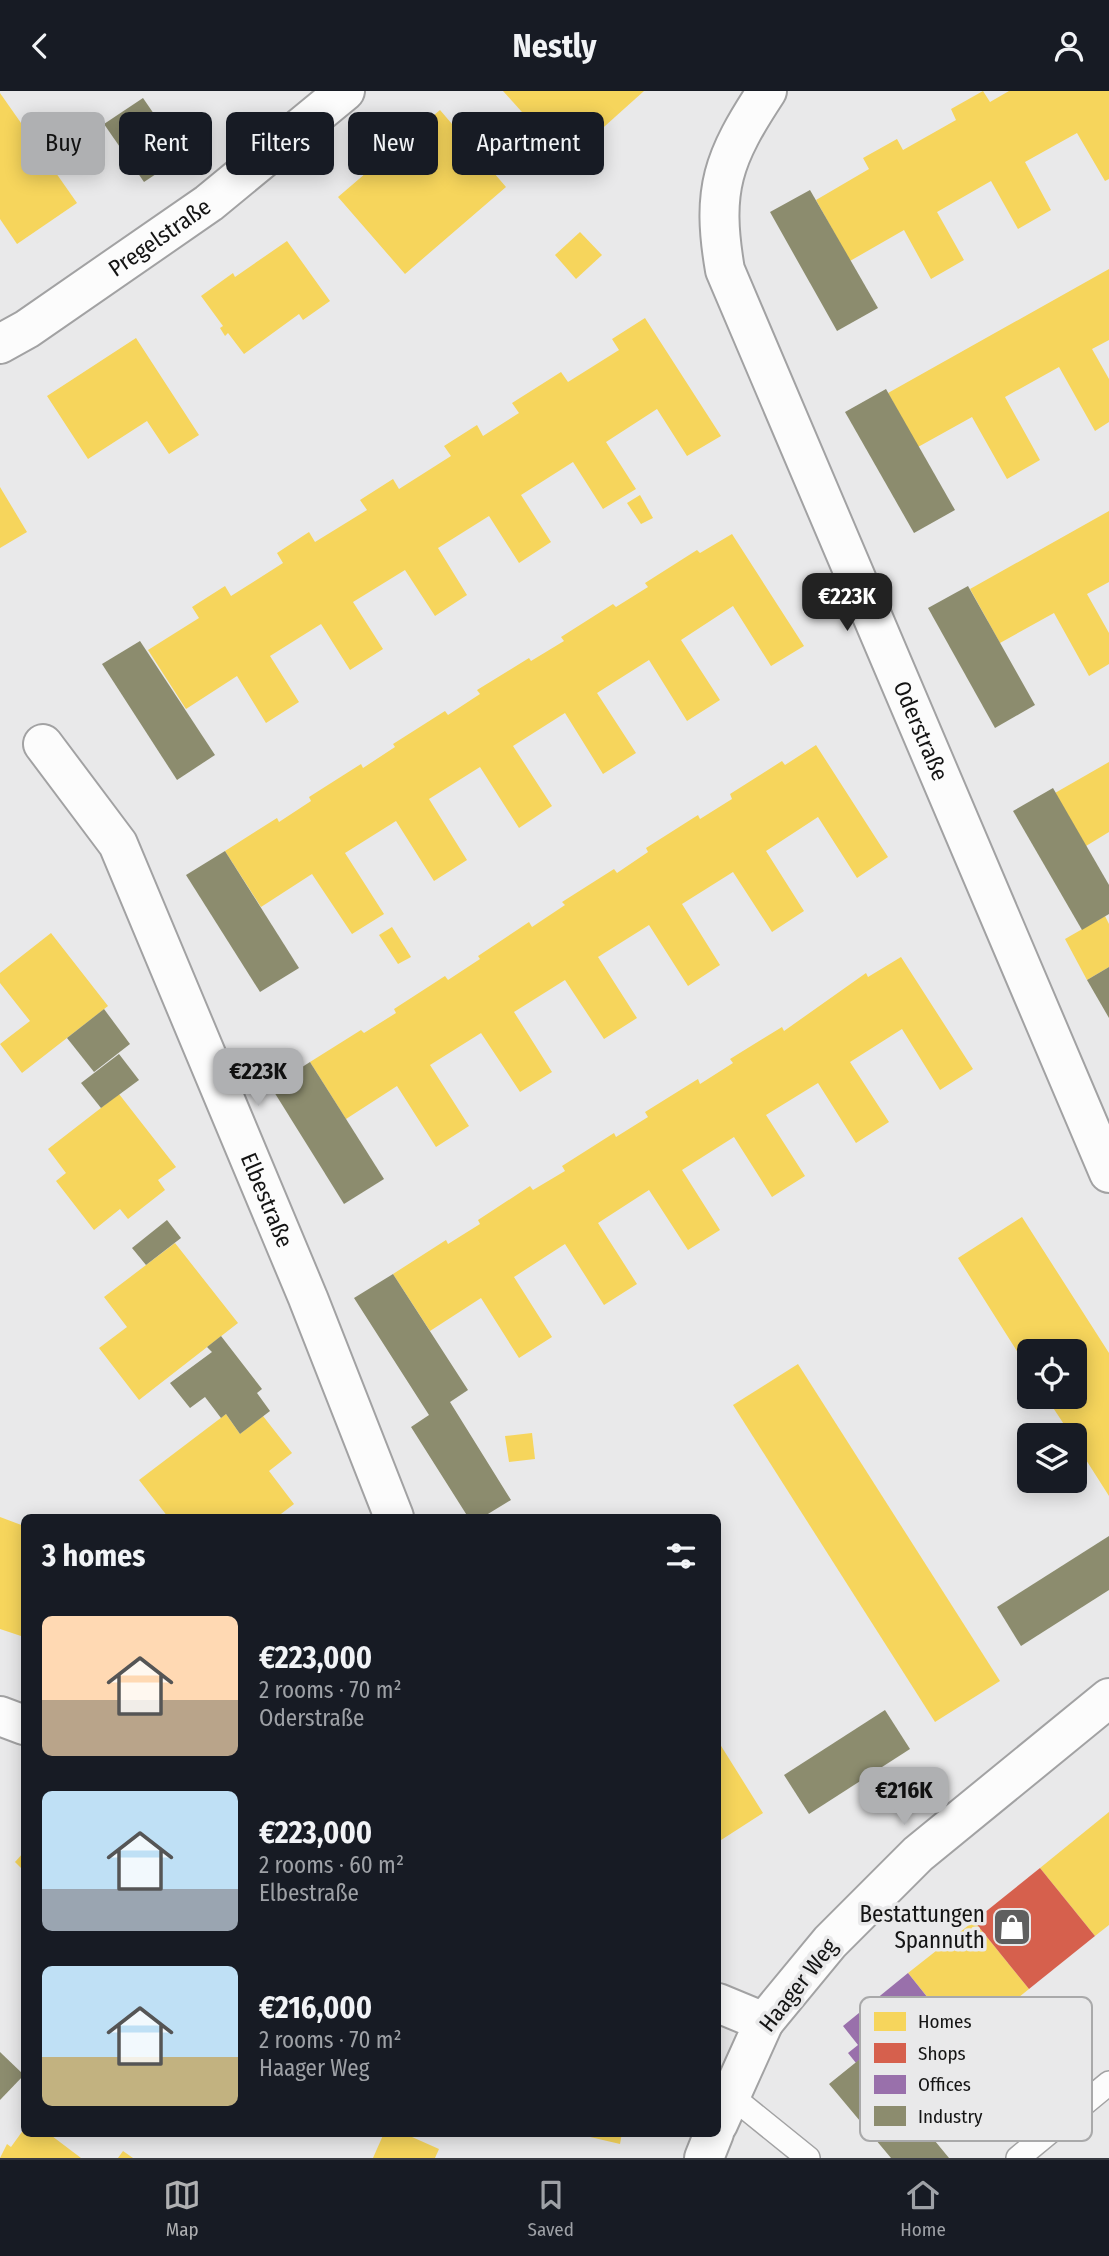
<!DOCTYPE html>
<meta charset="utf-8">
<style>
:root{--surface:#171b24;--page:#242831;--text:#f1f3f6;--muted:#9ea1a6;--line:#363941;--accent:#afb0b2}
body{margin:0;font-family:"Fira Sans Condensed",sans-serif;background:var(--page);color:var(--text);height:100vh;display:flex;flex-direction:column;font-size:26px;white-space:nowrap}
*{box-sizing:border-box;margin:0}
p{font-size:23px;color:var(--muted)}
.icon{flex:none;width:38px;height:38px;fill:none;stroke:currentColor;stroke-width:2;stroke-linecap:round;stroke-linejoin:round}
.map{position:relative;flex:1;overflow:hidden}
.side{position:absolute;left:21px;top:1423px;width:700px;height:623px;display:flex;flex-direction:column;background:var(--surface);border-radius:10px;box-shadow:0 4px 18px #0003}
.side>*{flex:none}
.hud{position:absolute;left:21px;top:21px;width:700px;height:63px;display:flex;gap:14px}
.tools{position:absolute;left:1017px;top:1248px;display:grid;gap:14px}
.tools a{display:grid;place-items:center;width:70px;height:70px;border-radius:10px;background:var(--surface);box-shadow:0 4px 18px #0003;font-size:35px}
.price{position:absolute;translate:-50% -60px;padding:0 16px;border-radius:14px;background:var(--accent);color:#111;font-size:23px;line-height:46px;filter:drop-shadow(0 2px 4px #0008)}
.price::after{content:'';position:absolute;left:50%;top:42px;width:21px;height:16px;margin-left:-10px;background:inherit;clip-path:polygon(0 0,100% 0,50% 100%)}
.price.selected{background:#222;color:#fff}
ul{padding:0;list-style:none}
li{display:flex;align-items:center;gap:21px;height:175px;padding:0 21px}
li span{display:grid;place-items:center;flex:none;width:196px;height:140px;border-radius:10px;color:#555}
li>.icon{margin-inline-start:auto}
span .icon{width:84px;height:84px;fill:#fffc;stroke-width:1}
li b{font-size:30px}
h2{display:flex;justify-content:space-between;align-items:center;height:84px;padding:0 21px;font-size:30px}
.tag{padding:0 24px;border-radius:10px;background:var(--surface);box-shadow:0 4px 18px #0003;font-size:24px;line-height:63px}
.tag.selected{background:var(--accent);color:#111}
header{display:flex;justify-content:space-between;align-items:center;height:91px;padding:0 21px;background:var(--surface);font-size:32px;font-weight:700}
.dock{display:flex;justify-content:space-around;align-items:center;height:98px;border-top:2px solid var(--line);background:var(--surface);font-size:19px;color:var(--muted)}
.dock a{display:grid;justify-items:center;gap:4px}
.dock .selected{color:var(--accent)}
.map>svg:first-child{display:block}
.homes{fill:#f6d55c}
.shops{fill:#d6604d}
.offices{fill:#9970ab}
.industry{fill:#8c8c6e}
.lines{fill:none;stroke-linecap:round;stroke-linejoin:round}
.service-casing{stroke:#a2a2a3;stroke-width:26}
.minor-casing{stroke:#a2a2a3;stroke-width:42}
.tertiary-casing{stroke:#a2a2a3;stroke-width:42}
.service{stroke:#fcfcfc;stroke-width:23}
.minor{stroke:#fcfcfc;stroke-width:38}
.tertiary{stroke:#fcfcfc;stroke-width:38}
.labels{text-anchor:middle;stroke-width:7;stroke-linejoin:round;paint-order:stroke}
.street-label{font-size:23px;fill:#141414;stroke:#e9e9ea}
.poi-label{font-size:23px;fill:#141414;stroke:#e9e9ea;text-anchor:end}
.key{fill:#e9e9ea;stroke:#a9a9aa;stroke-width:2}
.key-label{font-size:19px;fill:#141414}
</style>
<header><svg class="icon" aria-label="back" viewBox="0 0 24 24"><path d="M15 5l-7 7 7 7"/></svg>Nestly<svg class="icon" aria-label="person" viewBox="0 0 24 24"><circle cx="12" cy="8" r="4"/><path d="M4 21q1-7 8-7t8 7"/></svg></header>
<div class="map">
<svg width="1109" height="2067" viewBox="0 0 1109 2067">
<rect width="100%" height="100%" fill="#e9e9ea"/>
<g class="homes">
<polygon points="503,0 644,0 566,70"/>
<polygon points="983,0 990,11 1009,0 1109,0 1109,88 1105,90 1077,42 1025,71 1051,119 1018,138 991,90 937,121 964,169 931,188 904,139 850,170 816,109 869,78 863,67 897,48 903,59 956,29 951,18"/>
<polygon points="0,2 77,112 17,153 0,128"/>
<polygon points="440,19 506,96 405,183 338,106 373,76 370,72 398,48 401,52"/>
<polygon points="580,141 602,164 576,188 555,164"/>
<polygon points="287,150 330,210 303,229 299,223 244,263 228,242 225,245 220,237 223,235 201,205 233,182 235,186"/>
<polygon points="1109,178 1109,249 1092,258 1109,288 1109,331 1095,340 1059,276 1005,306 1040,369 1007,388 972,326 918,356 888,302"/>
<polygon points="645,227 721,345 687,365 657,318 606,351 636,398 603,418 573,371 521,404 551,451 519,472 489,425 438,457 467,504 435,525 405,479 353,511 383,558 350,579 321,533 270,565 299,611 266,632 237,585 186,618 148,559 199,527 192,516 225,495 231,505 283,472 277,462 309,441 315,451 367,419 360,409 393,388 399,398 451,365 444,355 477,334 483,345 519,322 512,312 561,281 568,291 619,259 612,248"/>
<polygon points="136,247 199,344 169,363 147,330 88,368 47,305"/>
<polygon points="0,396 27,441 0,457"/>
<polygon points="640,404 653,427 641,433 627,412"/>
<polygon points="1109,420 1109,491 1087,503 1109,542 1109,573 1089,585 1054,522 1000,552 970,498"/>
<polygon points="732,443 804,555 771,575 733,515 681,549 720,609 687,630 649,569 597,602 636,662 603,683 565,622 513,655 552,715 519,737 480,676 429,708 467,769 434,790 396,730 345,762 384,823 352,843 312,783 261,816 225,760 277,727 279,731 311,710 309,706 361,673 363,677 395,656 393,653 445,620 448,624 480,603 477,599 529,567 531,570 564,550 561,546 613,513 616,516 648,496 645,492 697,459 700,462"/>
<polygon points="816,654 888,766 857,787 818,726 766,760 804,820 772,841 733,781 682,813 720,874 688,895 649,834 598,866 637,927 604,948 565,889 514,921 552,981 520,1001 481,942 430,974 469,1035 436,1056 397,995 346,1028 310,971 361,939 364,942 396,922 394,918 445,885 448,889 480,868 478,865 529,831 532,836 565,814 562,811 614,778 617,782 648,761 646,757 698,724 700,728 732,708 730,703 782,670 785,674"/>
<polygon points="1109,671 1109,741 1086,755 1055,702"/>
<polygon points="1105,825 1109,833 1109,876 1087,889 1065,848"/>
<polygon points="392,836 411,866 398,873 379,844"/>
<polygon points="51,842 108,915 22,982 0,953 30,930 0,892 0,882"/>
<polygon points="901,866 973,978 940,999 902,938 850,971 889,1031 856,1052 818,992 766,1024 805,1085 772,1106 734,1046 682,1079 720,1139 688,1159 649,1099 598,1132 637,1193 604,1214 565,1153 514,1186 552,1246 519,1267 481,1207 430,1240 393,1183 446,1149 448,1153 480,1133 478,1129 530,1095 533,1099 565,1080 562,1075 614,1042 616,1046 648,1026 645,1021 698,988 700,993 733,972 730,968 782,936 784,940 866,882 868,886"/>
<polygon points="119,1003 176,1076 158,1089 165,1099 128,1128 120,1118 94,1139 56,1090 66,1082 48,1058"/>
<polygon points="1022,1126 1109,1262 1109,1405 1074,1350 1074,1344 1071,1344 1046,1306 1074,1306 1074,1260 1029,1260 1029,1279 958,1167"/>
<polygon points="175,1152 238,1232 139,1309 99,1257 127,1236 104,1206"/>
<polygon points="798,1273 1000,1590 935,1631 733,1314"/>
<polygon points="226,1323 240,1343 263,1325 292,1362 269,1380 294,1413 277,1426 168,1426 139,1389"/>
<polygon points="532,1342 535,1368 509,1371 505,1345"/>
<polygon points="0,1426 24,1435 24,1546 0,1538"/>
<polygon points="718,1650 763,1722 718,1751"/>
<polygon points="1109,1721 1109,1834 1095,1845 1040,1777"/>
<polygon points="24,1761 24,1780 15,1771"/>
<polygon points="974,1830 1029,1898 986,1933 1022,1979 1000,1996 908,1882"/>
<polygon points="24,2038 24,2042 48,2042 81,2067 0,2067 7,2053 11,2056"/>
<polygon points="384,2042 403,2042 439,2058 435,2067 373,2067"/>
<polygon points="573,2042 622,2042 620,2053"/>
<polygon points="123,2060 133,2067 118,2067"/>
</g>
<polygon class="shops" points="1040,1777 1095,1845 1029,1898 974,1830"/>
<polygon class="offices" points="908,1882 964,1952 898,2005 865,1964 856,1972 848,1962 858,1954 843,1935"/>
<g class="industry">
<polygon points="143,7 183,65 144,91 104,33"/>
<polygon points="810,99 878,217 837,240 770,121"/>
<polygon points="886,298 955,419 914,442 845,321"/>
<polygon points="968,495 1035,614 995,637 928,517"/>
<polygon points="140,550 215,664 177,689 102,573"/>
<polygon points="1053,697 1109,794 1109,823 1082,839 1013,720"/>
<polygon points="225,760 299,877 260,901 186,784"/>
<polygon points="1109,876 1109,927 1087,889"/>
<polygon points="104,918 130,953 94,981 67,947"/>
<polygon points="119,963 139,989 101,1017 81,992"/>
<polygon points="310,971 384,1088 344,1113 271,996"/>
<polygon points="167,1129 181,1147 146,1174 132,1157"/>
<polygon points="393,1183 468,1299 450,1311 511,1409 483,1426 468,1426 411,1336 429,1324 354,1207"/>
<polygon points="221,1245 262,1298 257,1302 270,1320 240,1343 226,1323 221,1327 205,1306 190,1317 170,1292 212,1261 207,1256"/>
<polygon points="1109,1445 1109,1499 1021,1555 997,1516"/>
<polygon points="885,1619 910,1658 809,1723 784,1684"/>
<polygon points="0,1961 24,1984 0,2009"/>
<polygon points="865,1964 898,2005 949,2067 891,2067 829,1993"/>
</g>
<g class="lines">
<defs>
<g id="service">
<polyline points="730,2004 808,2067"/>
<polyline points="1018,2067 1109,1992"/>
</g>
<g id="minor">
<path id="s1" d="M767,0C723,67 711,98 725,179L1109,1082"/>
<path id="s2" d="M0,253L27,238L209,112L345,0"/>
<path id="s3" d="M43,653L118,753L308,1207L394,1426"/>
<polyline points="0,1625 24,1634"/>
<polyline points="718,1912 764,1931 718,2033"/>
<polyline points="704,2067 714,2042"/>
</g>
<polyline id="tertiary" points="764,1931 830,1851 918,1763 1109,1607"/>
</defs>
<use href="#service" class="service-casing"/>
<use href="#minor" class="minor-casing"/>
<use href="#tertiary" class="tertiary-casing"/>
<use href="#service" class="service"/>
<use href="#minor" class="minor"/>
<use href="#tertiary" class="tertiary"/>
</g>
<defs>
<symbol id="shop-square" viewBox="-11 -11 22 22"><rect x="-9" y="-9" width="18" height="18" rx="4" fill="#5f5f5f" stroke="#e9e9ea"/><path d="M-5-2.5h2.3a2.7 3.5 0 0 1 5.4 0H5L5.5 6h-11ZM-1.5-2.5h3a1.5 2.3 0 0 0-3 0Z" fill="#fff"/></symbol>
</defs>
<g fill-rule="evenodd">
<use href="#shop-square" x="990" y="1814" width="44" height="44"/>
</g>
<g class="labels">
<g class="street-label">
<text dy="8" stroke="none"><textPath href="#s2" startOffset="192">Pregelstraße</textPath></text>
<text dy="8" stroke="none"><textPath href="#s1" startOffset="691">Oderstraße</textPath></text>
<text dy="8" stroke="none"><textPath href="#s3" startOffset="511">Elbestraße</textPath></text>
<text transform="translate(798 1894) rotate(-52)" y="8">Haager Weg</text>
</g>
<g class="poi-label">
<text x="985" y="1831">Bestattungen<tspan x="985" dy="26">Spannuth</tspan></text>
</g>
</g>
<rect x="860" y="1906" width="232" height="144" rx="10" class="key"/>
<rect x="874" y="1921" width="32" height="19" fill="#f6d55c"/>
<rect x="874" y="1952" width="32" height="20" fill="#d6604d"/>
<rect x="874" y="1984" width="32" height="19" fill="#9970ab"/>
<rect x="874" y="2015" width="32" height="20" fill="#8c8c6e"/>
<g class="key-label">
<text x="918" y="1937">Homes</text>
<text x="918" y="1969">Shops</text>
<text x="918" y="2000">Offices</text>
<text x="918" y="2032">Industry</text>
</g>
</svg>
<div class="tools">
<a><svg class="icon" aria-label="locate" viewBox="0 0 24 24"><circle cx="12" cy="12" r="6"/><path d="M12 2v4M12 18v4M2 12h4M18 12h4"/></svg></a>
<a><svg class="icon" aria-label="layers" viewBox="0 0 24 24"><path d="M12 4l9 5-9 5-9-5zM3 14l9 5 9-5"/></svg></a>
</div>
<b class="price selected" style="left:847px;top:542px">€223K</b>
<b class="price" style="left:258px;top:1017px">€223K</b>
<b class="price" style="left:904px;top:1736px">€216K</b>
<div class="hud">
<a class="tag selected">Buy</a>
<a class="tag">Rent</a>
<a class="tag">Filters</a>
<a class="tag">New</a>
<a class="tag">Apartment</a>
</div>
<section class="side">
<h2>3 homes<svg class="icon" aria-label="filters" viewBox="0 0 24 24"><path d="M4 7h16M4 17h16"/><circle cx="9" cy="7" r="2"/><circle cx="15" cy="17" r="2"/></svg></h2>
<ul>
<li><span style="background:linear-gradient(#ffd9b3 60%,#b9a48a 0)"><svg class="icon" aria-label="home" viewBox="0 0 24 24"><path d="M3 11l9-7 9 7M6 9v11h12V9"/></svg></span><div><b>€223,000</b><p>2 rooms · 70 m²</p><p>Oderstraße</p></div></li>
<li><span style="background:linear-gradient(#bfe0f5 70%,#9aa5b1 0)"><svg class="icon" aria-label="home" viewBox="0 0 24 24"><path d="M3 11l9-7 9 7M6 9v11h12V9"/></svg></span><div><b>€223,000</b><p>2 rooms · 60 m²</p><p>Elbestraße</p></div></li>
<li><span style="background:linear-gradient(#bfe0f5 65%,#c2b280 0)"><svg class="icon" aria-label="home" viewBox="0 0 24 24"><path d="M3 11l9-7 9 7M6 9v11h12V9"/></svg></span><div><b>€216,000</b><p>2 rooms · 70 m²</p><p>Haager Weg</p></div></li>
</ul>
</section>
</div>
<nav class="dock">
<a class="selected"><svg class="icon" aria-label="map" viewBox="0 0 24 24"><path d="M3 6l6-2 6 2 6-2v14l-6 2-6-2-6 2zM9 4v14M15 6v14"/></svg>Map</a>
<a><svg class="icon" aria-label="saved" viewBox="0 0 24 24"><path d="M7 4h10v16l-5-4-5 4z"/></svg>Saved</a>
<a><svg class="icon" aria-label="home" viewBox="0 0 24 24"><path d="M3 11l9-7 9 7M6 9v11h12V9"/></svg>Home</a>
</nav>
